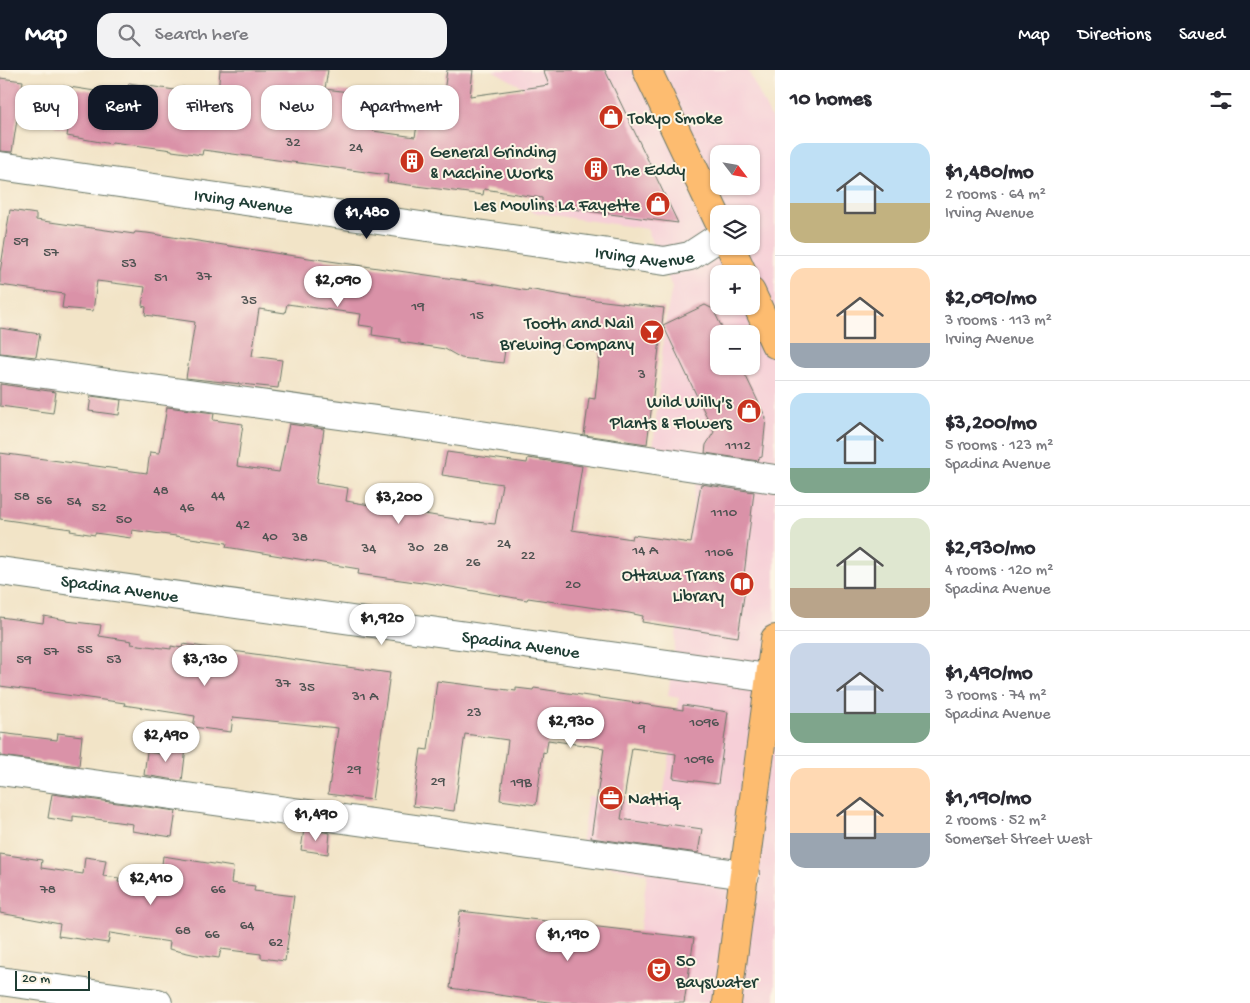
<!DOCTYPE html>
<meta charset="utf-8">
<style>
:root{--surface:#fff;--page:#f2f2f3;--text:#2b2b33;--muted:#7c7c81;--line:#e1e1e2;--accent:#111827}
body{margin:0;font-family:"Gochi Hand",sans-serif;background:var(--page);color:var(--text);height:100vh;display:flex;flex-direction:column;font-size:19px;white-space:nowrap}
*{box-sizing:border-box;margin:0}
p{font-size:16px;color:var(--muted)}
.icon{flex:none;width:28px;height:28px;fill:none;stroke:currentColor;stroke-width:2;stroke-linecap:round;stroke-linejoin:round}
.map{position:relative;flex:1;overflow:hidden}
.sheet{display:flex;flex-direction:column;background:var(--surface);width:475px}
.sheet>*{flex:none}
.hud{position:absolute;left:15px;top:15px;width:475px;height:45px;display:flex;gap:10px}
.needle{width:32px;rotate:121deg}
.fabs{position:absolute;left:710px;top:75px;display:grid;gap:10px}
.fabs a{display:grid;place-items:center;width:50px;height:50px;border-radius:10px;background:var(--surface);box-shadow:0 1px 4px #0004;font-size:25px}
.scale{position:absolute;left:15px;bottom:12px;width:75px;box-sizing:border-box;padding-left:5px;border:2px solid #1f3d34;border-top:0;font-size:14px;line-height:18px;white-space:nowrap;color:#1f3d34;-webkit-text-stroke:4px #fcf5e5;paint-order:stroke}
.price{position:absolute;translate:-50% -42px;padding:0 11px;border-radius:18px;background:#fff;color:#222;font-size:16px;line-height:32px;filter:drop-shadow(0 1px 2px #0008)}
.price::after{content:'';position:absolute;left:50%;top:30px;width:15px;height:11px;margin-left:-8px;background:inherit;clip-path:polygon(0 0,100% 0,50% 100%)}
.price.active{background:var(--accent);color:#fff}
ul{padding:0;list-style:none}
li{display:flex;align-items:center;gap:15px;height:125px;padding:0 15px}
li+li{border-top:1px solid var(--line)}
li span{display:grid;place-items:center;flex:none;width:140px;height:100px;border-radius:15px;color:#555}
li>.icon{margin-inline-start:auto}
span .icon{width:60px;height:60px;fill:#fffc;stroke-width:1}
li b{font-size:21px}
h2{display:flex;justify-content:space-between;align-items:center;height:60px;padding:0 15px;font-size:21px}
.chip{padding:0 18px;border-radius:15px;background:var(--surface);box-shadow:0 1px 4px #0004;font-size:18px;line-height:45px}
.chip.active{background:var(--accent);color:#fff}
header{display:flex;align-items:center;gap:30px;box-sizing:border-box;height:70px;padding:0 25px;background:var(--accent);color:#fff}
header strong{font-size:24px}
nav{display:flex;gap:28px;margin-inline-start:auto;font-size:18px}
.search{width:350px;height:45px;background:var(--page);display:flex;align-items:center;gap:12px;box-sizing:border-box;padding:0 18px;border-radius:15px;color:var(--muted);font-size:19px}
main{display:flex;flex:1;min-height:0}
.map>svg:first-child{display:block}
.built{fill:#f6cfd7;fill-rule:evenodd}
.building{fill:#da92a8}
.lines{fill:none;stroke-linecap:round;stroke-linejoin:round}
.minor-casing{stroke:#697767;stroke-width:30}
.major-casing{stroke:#697767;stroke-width:30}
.minor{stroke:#fff;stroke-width:28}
.major{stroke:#fdbc70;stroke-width:28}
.labels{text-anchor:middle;stroke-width:4;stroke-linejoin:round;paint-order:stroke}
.number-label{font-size:15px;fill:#4e5251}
.poi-label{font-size:18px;fill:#1f3d34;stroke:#fcf5e5;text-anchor:start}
.street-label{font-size:18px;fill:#1f3d34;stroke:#fcf5e5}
</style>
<header>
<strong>Map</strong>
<div class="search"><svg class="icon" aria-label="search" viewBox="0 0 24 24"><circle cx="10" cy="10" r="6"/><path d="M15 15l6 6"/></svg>Search here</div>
<nav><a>Map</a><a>Directions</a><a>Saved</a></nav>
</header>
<main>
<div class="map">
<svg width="775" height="933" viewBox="0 0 775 933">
<rect width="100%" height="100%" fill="#fcf5e5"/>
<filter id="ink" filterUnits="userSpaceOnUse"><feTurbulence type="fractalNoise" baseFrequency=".02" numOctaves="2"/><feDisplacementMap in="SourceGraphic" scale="10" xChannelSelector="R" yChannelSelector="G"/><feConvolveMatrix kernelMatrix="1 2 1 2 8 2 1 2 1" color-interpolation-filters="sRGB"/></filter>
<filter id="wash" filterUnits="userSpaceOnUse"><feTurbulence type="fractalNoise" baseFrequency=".0096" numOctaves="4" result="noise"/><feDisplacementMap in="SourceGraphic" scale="20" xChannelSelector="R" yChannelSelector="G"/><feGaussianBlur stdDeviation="1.12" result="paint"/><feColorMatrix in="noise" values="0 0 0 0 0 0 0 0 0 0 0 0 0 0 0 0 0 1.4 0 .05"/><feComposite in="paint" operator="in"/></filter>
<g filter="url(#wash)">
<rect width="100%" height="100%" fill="#f2e4c7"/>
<path class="built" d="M492,0H748L775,56V933H630L647,804L579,790L588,726L662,733L679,628L668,626L698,397L652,389L665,252L672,217L647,159L531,142L526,19ZM719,84H751V116H719ZM719,144H751V176H719ZM719,204H751V236H719ZM719,264H751V296H719Z"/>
<g id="blocks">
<g class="building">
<polygon points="220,0 328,0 325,19 373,25 368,52 374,53 373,61 415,67 421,33 442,37 447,0 473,0 470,26 549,15 543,0 605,0 678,153 542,135 542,128 484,119 483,125 387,112 388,105 203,80 202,85 172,81 172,80 112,72 111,74 67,66 68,60 55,57 63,16 127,26 129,13 181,21 182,17 218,23"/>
<polygon points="0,8 23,11 12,82 0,81"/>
<polygon points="10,140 36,144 36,150 134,164 135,162 147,163 281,184 496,215 528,221 528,219 579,228 664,238 647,374 584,365 589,328 595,329 600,281 532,272 531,278 506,274 503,293 461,288 445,279 400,272 400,269 372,265 373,257 359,255 361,244 287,234 285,243 259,239 252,286 282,290 278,318 186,308 195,252 145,245 146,237 142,236 145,217 97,211 93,241 62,238 64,224 0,215 0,202"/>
<polygon points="705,235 713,239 725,264 719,264 719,296 741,296 766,348 762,387 759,388 758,391 705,383 706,375 714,362 663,255"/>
<polygon points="0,258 40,264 36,287 0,283"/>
<polygon points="0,314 56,322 53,343 0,336"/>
<polygon points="91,326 121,330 119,345 89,341"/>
<polygon points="167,337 214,343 213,350 243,354 237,396 279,402 289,354 324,359 316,413 348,418 346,431 467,451 495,454 502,414 442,405 447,382 527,393 528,388 582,396 572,460 632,469 633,465 691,473 701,414 754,422 744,505 747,505 738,567 642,552 643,546 629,543 528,528 527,530 422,512 422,513 358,504 359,499 226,477 227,473 132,460 131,468 95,463 95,465 70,461 71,459 0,449 0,383 147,403 150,382 159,383"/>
<polygon points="44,546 66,550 66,551 101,555 99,566 132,571 131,574 171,579 171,576 182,578 183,574 390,603 372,730 328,724 338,658 233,647 231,662 193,657 195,646 124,635 125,633 0,616 0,547 43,553"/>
<polygon points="437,611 516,621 516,618 533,620 534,618 683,640 683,635 728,642 718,714 673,708 676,684 632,678 621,749 667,756 668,754 702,759 698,783 591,768 604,678 548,670 546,683 543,682 536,735 500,730 508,670 465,664 454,741 413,736 421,679 428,680"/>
<polygon points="0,663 57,670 58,663 82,666 79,696 0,686"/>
<polygon points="163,675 186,678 182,711 144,705 147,682 161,684"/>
<polygon points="52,724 176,741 172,767 132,761 133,754 73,746 73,752 48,748"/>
<polygon points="304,759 330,763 328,784 301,780"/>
<polygon points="0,784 42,790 41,798 83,804 85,787 106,790 103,806 119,808 118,812 159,820 163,786 233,797 231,813 255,816 254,821 294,826 285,891 261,888 261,884 221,879 219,888 197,885 169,879 170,872 110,863 108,873 58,866 60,854 0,843"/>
<polygon points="460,841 694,868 684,933 555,933 450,918"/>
</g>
</g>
</g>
<g filter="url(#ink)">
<use href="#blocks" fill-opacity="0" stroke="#697767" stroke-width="1"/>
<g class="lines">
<defs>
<g id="minor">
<path id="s1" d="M0,96L665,191L690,186L719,167"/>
<polyline points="0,298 427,357 775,409"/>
<path id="s2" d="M0,501L775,609"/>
<polyline points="0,701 745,805"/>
<polyline points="0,911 158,933"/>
</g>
<g id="major">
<polyline points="647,0 719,152"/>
<polyline points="730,176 743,204"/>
<polyline points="751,222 775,274"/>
<polyline points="727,933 775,569"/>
</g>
</defs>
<use href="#minor" class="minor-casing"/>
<use href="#major" class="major-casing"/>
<use href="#minor" class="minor"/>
<use href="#major" class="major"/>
</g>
</g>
<defs>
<symbol id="shop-disc" viewBox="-11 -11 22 22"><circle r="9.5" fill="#c8321e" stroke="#fcf5e5"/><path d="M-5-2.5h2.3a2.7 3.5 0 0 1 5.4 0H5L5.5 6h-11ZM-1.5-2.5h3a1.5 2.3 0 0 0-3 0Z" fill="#fff"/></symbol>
<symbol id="building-disc" viewBox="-11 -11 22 22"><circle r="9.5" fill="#c8321e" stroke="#fcf5e5"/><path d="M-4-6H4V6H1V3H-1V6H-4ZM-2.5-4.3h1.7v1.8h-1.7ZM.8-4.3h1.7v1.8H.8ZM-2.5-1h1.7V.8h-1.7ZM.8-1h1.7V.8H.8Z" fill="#fff"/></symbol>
<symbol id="bar-disc" viewBox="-11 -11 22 22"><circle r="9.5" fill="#c8321e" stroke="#fcf5e5"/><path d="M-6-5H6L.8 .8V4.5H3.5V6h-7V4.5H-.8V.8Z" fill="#fff"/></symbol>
<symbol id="library-disc" viewBox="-11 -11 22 22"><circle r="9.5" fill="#c8321e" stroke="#fcf5e5"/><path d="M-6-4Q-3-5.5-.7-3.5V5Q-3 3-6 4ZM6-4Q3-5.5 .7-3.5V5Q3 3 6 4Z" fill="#fff"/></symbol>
<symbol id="office-disc" viewBox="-11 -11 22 22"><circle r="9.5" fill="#c8321e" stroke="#fcf5e5"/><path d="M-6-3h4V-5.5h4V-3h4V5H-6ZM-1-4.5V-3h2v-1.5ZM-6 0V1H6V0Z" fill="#fff"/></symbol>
<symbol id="theatre-disc" viewBox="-11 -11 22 22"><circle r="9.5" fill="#c8321e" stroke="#fcf5e5"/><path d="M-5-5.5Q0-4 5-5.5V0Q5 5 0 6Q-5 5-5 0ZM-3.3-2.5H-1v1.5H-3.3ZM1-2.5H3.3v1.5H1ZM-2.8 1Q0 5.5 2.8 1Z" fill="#fff"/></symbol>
</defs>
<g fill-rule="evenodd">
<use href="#shop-disc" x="597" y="33" width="28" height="28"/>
<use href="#building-disc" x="398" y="77" width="28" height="28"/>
<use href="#building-disc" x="582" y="85" width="28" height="28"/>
<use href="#shop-disc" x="644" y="120" width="28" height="28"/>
<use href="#bar-disc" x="638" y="248" width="28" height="28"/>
<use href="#shop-disc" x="735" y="327" width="28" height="28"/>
<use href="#library-disc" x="728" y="500" width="28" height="28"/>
<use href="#office-disc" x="597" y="714" width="28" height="28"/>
<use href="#theatre-disc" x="645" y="886" width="28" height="28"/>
</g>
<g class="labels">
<g class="number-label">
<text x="293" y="76">32</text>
<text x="356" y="81">24</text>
<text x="21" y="175">59</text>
<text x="51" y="186">57</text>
<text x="129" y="197">53</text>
<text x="204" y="210">37</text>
<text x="161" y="211">51</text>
<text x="249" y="234">35</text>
<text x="418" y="240">19</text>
<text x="477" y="249">15</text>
<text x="642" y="308">3</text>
<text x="738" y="379">1112</text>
<text x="161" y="424">48</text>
<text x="218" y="429">44</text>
<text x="22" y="430">58</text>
<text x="44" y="434">56</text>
<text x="74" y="435">54</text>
<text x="99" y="441">52</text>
<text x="187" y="441">46</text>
<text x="724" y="446">1110</text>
<text x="124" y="453">50</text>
<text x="243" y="458">42</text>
<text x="270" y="470">40</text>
<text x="300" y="471">38</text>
<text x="504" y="477">24</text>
<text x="416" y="481">30</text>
<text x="441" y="481">28</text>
<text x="369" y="482">34</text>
<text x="645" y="484">14 A</text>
<text x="719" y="486">1106</text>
<text x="528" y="489">22</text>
<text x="473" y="496">26</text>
<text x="573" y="518">20</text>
<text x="85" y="583">55</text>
<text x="51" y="585">57</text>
<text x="24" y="593">59</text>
<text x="114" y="593">53</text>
<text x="283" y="617">37</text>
<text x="307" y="621">35</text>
<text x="365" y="630">31 A</text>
<text x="474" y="646">23</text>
<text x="704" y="656">1096</text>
<text x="642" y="662">9</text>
<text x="699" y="693">1096</text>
<text x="354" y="703">29</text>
<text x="438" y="715">29</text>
<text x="521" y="716">19B</text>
<text x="48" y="823">78</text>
<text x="218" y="823">66</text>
<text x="247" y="859">64</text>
<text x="183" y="864">68</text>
<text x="212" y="868">66</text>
<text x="276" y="876">62</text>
</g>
<g class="poi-label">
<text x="628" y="53">Tokyo Smoke</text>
<text x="430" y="87">General Grinding<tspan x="430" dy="21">&amp; Machine Works</tspan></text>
<text x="614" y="105">The Eddy</text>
<text x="640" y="140" text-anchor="end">Les Moulins La Fayette</text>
<text x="634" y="258" text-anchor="end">Tooth and Nail<tspan x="634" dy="21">Brewing Company</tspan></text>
<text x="732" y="337" text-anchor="end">Wild Willy's<tspan x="732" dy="21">Plants &amp; Flowers</tspan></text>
<text x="724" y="510" text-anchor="end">Ottawa Trans<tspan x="724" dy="21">Library</tspan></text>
<text x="628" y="734">Nattiq</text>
<text x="676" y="896">50<tspan x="676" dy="21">Bayswater</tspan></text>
</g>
<g class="street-label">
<text dy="6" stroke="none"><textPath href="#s1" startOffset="246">Irving Avenue</textPath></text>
<text dy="6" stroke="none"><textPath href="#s1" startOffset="651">Irving Avenue</textPath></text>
<text dy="6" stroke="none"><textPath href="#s2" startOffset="121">Spadina Avenue</textPath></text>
<text dy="6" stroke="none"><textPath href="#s2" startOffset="526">Spadina Avenue</textPath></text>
</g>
</g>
</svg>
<div class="fabs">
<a><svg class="needle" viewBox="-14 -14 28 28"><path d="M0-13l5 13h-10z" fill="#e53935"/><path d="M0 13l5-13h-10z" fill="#7c7c81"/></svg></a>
<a><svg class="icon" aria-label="layers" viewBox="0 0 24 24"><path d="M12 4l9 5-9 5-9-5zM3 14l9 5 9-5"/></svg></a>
<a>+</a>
<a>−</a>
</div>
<div class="scale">20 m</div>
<b class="price active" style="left:367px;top:170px">$1,480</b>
<b class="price" style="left:338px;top:238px">$2,090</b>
<b class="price" style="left:399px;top:455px">$3,200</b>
<b class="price" style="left:382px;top:576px">$1,920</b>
<b class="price" style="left:205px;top:617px">$3,130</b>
<b class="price" style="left:571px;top:679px">$2,930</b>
<b class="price" style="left:166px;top:693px">$2,490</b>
<b class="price" style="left:316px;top:772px">$1,490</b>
<b class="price" style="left:151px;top:836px">$2,410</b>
<b class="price" style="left:568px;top:892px">$1,190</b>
<div class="hud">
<a class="chip">Buy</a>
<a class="chip active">Rent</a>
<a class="chip">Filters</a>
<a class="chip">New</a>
<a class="chip">Apartment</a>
</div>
</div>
<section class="sheet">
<h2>10 homes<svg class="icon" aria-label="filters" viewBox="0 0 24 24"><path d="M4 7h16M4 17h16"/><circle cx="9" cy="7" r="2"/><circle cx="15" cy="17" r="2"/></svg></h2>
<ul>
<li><span style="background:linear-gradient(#bfe0f5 60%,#c2b280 0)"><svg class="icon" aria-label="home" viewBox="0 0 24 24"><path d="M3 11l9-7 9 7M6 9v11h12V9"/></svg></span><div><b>$1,480/mo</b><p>2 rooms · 64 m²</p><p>Irving Avenue</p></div></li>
<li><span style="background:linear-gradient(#ffd9b3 75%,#9aa5b1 0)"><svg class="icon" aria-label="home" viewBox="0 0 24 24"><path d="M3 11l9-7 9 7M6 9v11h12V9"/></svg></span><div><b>$2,090/mo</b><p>3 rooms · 113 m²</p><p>Irving Avenue</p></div></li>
<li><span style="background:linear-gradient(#bfe0f5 75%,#7fa58c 0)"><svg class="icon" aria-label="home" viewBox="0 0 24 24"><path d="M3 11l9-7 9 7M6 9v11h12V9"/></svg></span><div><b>$3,200/mo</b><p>5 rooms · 123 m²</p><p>Spadina Avenue</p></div></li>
<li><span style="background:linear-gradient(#dfe7d0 70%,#b9a48a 0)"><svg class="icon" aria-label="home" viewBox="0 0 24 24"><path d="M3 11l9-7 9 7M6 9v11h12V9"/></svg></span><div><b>$2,930/mo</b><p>4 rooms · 120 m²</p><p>Spadina Avenue</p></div></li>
<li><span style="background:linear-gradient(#c9d6e8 70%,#7fa58c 0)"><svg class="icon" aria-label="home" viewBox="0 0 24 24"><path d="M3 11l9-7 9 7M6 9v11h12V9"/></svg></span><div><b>$1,490/mo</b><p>3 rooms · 74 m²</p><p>Spadina Avenue</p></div></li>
<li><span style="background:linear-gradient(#ffd9b3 65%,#9aa5b1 0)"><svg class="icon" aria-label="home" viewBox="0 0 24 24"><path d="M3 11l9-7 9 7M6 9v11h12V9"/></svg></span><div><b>$1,190/mo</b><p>2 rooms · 52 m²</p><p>Somerset Street West</p></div></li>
</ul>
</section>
</main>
